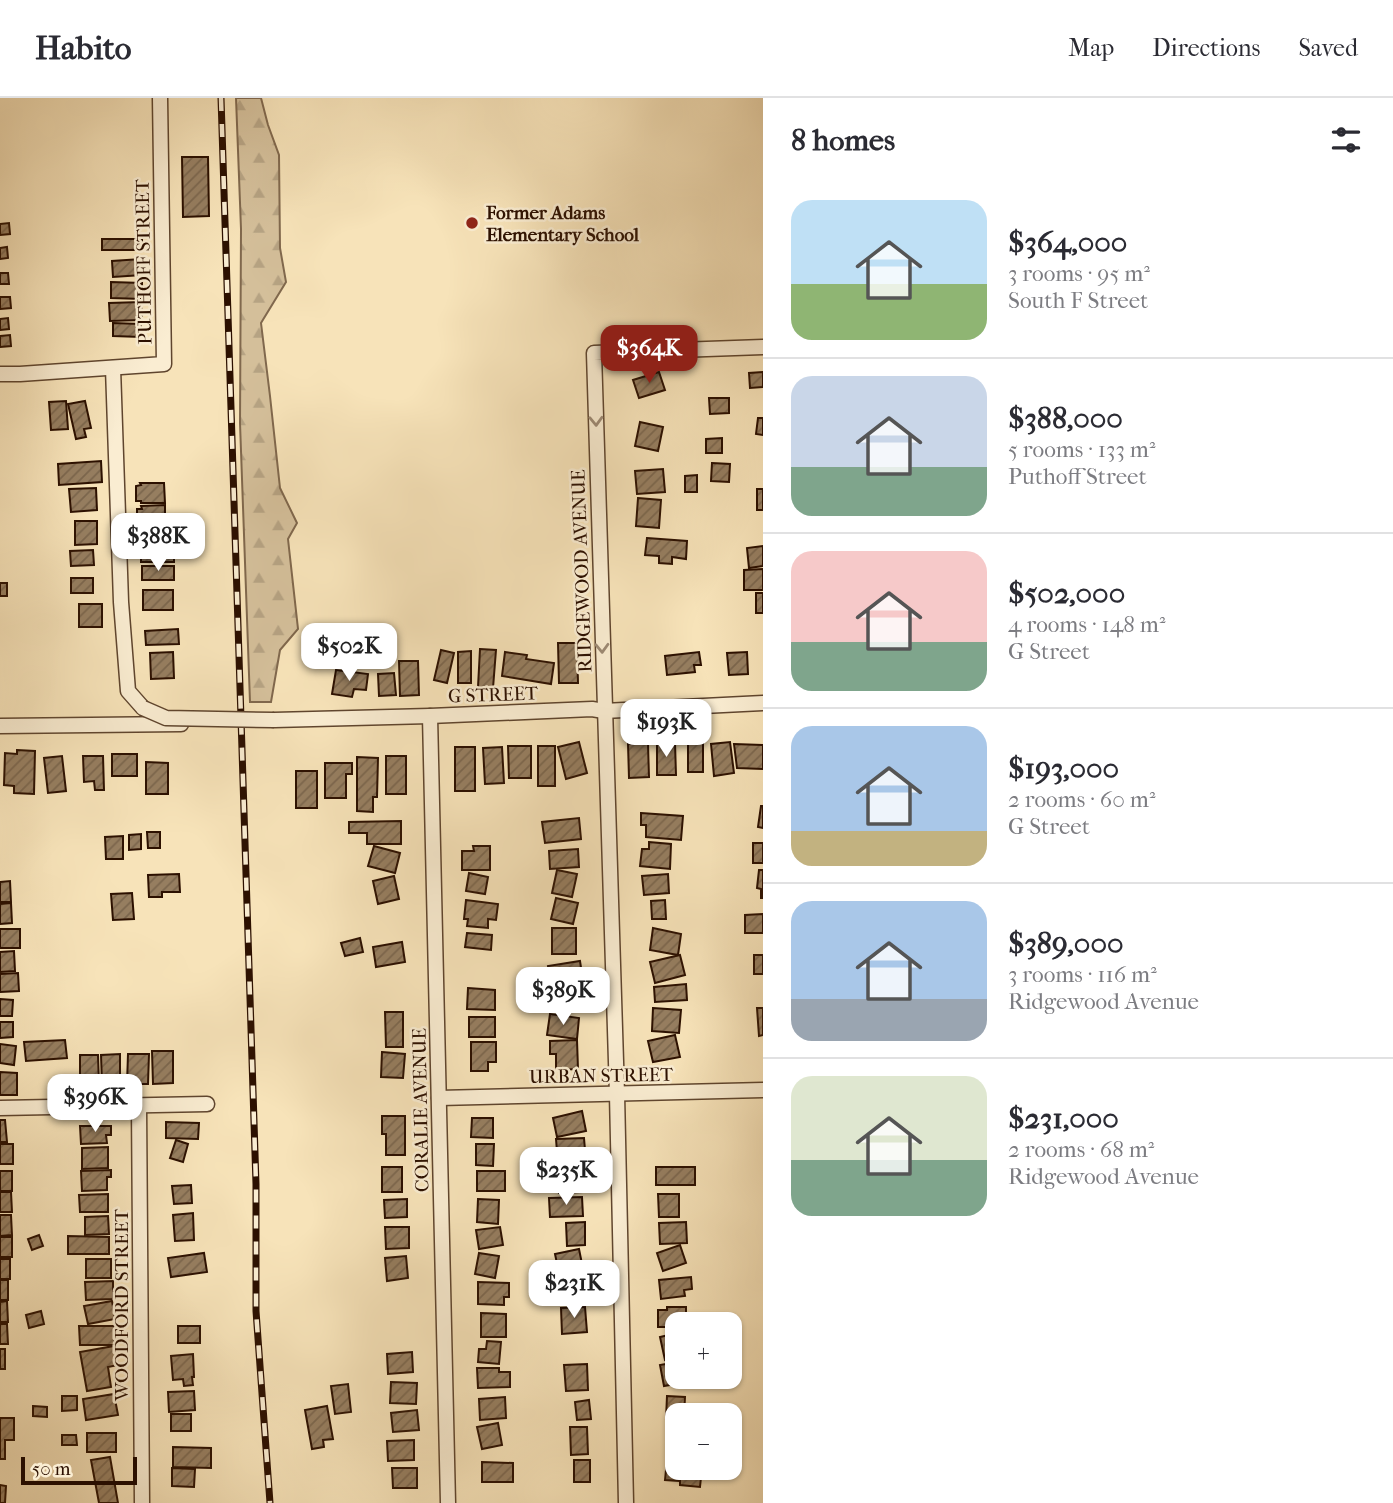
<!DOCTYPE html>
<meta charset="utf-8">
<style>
:root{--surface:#fff;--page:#f7f7f7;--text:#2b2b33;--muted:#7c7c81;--line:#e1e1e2;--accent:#8f2418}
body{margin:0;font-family:"IM FELL French Canon",serif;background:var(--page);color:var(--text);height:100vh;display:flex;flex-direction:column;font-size:26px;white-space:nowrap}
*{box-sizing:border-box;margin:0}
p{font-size:23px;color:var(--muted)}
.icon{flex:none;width:38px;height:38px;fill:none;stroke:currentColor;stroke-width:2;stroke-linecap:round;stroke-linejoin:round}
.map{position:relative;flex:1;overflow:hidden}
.sheet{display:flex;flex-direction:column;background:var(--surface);width:630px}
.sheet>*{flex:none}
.tools{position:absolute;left:665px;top:1214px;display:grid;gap:14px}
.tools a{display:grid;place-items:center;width:77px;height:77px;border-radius:14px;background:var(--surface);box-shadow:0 2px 5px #0004;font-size:35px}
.scale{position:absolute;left:21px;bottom:18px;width:116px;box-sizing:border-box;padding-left:7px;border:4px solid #2c1000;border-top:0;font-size:19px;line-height:24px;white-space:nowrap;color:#2c1000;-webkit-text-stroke:5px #faedd2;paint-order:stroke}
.price{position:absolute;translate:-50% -60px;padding:0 16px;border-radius:14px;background:#fff;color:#222;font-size:23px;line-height:46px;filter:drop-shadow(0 2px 4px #0008)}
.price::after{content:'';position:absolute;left:50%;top:42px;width:21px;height:16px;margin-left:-10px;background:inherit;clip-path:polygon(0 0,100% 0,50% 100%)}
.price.active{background:var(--accent);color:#fff}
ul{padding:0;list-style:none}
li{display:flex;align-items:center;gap:21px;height:175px;padding:0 28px}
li+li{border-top:2px solid var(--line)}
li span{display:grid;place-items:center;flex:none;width:196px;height:140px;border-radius:21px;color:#555}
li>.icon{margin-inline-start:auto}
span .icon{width:84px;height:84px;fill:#fffc;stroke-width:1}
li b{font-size:30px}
h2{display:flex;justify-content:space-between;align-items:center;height:84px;padding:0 28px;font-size:30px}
header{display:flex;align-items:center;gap:42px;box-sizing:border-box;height:98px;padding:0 35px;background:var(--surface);border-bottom:2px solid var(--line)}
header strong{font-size:33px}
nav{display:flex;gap:38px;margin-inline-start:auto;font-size:24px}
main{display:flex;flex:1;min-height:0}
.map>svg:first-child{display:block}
.forest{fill:url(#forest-firs);stroke:#80684d;stroke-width:2}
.building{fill:url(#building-hatch);stroke:#2c1000;stroke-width:2}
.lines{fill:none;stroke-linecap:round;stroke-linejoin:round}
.street-casing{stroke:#5f452e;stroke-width:17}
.street{stroke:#faedd2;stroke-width:14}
.rail-casing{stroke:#2c1000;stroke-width:7}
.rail{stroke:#faedd2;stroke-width:4.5;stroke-dasharray:13;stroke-linecap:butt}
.street-bridge-casing{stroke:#5f452e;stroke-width:17;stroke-linecap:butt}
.street-bridge{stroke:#faedd2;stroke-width:14}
.oneway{stroke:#9d8a74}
.poi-dot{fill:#8f2418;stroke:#faedd2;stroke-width:2.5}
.labels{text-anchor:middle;stroke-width:5;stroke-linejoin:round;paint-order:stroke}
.poi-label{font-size:19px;font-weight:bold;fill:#2c1000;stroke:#faedd2;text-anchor:start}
.street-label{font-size:19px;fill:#2c1000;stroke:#faedd2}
</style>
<header>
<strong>Habito</strong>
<nav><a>Map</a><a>Directions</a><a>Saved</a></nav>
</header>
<main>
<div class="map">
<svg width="763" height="1405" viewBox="0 0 763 1405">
<defs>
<pattern id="forest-firs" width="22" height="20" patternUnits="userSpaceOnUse" patternTransform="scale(1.75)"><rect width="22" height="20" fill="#d4bf9a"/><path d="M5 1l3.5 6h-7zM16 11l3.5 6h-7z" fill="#b6a383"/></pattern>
<pattern id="building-hatch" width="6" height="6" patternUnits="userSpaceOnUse" patternTransform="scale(1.75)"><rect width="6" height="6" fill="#967e60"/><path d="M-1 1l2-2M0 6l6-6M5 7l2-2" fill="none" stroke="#7b664d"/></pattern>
</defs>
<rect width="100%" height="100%" fill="#f7e3b9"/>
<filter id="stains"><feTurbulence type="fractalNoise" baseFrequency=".00286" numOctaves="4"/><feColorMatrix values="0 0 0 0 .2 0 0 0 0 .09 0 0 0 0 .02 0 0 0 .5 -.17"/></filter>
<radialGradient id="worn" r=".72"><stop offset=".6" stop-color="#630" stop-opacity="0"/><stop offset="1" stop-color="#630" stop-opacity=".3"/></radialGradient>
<polygon class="forest" points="236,0 261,0 268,27 279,57 280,150 286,184 261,225 270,298 280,390 297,425 288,441 298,531 280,552 271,604 250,604 240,325 241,131"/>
<g class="building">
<polygon points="182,59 208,59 209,118 183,119"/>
<polygon points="9,125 10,136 0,137 0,126"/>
<rect x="102" y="141" width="40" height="11"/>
<polygon points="7,149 8,160 0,161 0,150"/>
<polygon points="141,161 142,177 113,179 112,163"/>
<polygon points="0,175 8,175 9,186 0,186"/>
<polygon points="111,184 142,185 142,201 111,200"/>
<polygon points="0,199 10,199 11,210 0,211"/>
<polygon points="141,204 142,222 110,223 109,205"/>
<polygon points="8,220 9,231 0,232 0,221"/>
<polygon points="113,225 141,226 141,239 113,238"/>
<polygon points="10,237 11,248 0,249 0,238"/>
<polygon points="659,274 665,292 639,300 633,282"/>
<polygon points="763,274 763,289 750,290 749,275"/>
<polygon points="709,300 729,300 729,315 710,316"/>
<polygon points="66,303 68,331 51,332 49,304"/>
<polygon points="85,303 91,330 84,331 86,339 76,341 68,306"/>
<polygon points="758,320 763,320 763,337 756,336"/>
<polygon points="640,324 663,329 658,353 635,348"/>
<polygon points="722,340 722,355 706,355 706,341"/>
<polygon points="101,363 102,384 59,387 58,366"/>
<polygon points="712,365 730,366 729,384 711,383"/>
<polygon points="663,371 665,394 637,396 635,373"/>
<polygon points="697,377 697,394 685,394 685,378"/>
<polygon points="140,385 164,385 165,405 141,405 141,403 136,403 136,388 141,387"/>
<polygon points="96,390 97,412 71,414 69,391"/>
<rect x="757" y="391" width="6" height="21"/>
<polygon points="638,400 661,402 659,430 636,428"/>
<polygon points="165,407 165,427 142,428 142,425 137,425 137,411 142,411 141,408"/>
<polygon points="75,423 97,423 97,446 75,447"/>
<polygon points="164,430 164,444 140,444 139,431"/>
<polygon points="647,440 687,443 686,461 672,459 672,466 659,465 659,458 645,457"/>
<polygon points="763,448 763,468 749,470 747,450"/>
<rect x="141" y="450" width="33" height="14"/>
<polygon points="93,452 94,467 71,468 70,453"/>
<rect x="142" y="468" width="32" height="14"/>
<polygon points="763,471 763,492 744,492 744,472"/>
<rect x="71" y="480" width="22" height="15"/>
<rect x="0" y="485" width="7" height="13"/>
<rect x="143" y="492" width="30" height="20"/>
<rect x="756" y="495" width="7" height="20"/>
<rect x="79" y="506" width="23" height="23"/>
<polygon points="178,531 179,546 146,547 145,533"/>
<polygon points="558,545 577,545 578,585 559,585"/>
<polygon points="480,551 496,552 493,590 478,589"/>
<polygon points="441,552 454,555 447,585 434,582"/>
<polygon points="471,553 471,585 458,585 458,554"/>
<polygon points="173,554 174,580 151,581 150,555"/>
<polygon points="505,554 527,557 526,561 554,565 551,586 502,578"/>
<polygon points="699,554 701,567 694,567 695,574 667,577 665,558"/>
<polygon points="747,554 748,576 729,577 727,555"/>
<polygon points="399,563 418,563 419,597 400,598"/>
<polygon points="336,572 368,576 366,592 354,591 352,599 332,596"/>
<polygon points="394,575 396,597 379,598 378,576"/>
<polygon points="579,644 587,675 566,681 558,649"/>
<polygon points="730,644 734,675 714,678 711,646"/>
<polygon points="675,645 676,677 657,677 657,646"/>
<rect x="688" y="645" width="15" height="29"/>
<polygon points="628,646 648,646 649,679 629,680"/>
<polygon points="734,646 763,647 763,671 737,670"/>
<polygon points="508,648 531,648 531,680 509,680"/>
<rect x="538" y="648" width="17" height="40"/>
<rect x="455" y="649" width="20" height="44"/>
<polygon points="502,649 504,685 485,686 483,650"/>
<polygon points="17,652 35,653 34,696 14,695 14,688 4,687 5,655 17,656"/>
<rect x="112" y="656" width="25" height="22"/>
<polygon points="62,658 66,693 48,695 44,660"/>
<polygon points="83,658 103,658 104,692 95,692 94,683 84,684"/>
<rect x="386" y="658" width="20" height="38"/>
<polygon points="357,659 378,660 377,699 373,699 373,714 357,713"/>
<polygon points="146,664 168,665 168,696 146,696"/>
<polygon points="325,665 352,665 352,676 346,676 346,700 325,700"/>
<rect x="296" y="673" width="21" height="37"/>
<polygon points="761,708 763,708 763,730 758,729"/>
<polygon points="641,715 683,718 681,742 646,739 646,727 641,727"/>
<polygon points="579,720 581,741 545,745 542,724"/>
<polygon points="401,723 401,746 367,746 367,735 349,735 349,724"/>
<polygon points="147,734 160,734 160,750 148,750"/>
<polygon points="141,736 141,751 129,752 129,737"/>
<polygon points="123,738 123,761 106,761 105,739"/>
<polygon points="649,744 671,746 670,771 640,768 642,751 649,751"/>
<rect x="753" y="745" width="10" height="20"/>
<polygon points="374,748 400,755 395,775 368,768"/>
<polygon points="473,748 490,748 490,772 462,772 462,753 474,753"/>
<polygon points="578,751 579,769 550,771 549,753"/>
<polygon points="557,772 577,776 572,799 552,795"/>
<polygon points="759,772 763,772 763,800 761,800 761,791 757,790"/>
<polygon points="469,775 488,779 485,796 466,793"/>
<polygon points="179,776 180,794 162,794 162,799 149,799 148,777"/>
<polygon points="668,776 669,795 644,797 642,778"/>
<polygon points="394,778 399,801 378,806 373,783"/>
<polygon points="10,783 11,804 0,804 0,784"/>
<polygon points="132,795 134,821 113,822 111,796"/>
<polygon points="556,800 578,805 573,826 551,821"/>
<polygon points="466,802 498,806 496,822 488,821 488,830 467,828 468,821 464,821"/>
<polygon points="665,802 666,821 652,821 651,803"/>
<polygon points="11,805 12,825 0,826 0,806"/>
<polygon points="763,816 763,835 745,835 745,817"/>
<rect x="552" y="830" width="24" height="26"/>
<polygon points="653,830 681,836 678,857 650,852"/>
<rect x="0" y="831" width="20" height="19"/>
<polygon points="467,835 492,837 491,852 465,849"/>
<polygon points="360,840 363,854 345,858 341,845"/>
<polygon points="402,844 405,864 376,869 373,849"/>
<polygon points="14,853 15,873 0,874 0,854"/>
<polygon points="680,857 685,877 655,885 650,864"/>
<rect x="754" y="857" width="9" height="19"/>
<polygon points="580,863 583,883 551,888 548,868"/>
<polygon points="18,875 19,893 0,894 0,876"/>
<polygon points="686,886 687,902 655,904 654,889"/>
<polygon points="468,890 495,892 495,912 467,911"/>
<polygon points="581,890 583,909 550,912 548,893"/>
<polygon points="0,901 13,902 12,918 0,918"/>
<polygon points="653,910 681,912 679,935 652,933"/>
<polygon points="757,910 763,910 763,937 759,938"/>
<polygon points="385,914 403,914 403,949 386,949"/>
<polygon points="550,916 579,920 577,941 547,937"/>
<rect x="469" y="919" width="26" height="20"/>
<polygon points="0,924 13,924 13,939 0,940"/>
<polygon points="675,937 680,959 653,964 648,943"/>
<polygon points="65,942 67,960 26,963 24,944"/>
<polygon points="577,942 578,971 556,972 556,956 550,956 550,943"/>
<polygon points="471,944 496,944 496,964 488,964 488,973 471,973"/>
<polygon points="0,946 16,948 14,967 0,965"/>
<polygon points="152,953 173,953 173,985 153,986"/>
<polygon points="382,954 405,956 403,980 381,979"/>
<polygon points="120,956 120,986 102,986 101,957"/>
<polygon points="128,956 149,956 148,986 127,986"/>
<polygon points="80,957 98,957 99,987 80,987"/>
<polygon points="0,974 17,975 17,997 0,997"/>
<polygon points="582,1013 586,1033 557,1039 553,1020"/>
<polygon points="382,1018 405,1018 405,1057 386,1057 386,1036 382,1036"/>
<polygon points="472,1020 493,1020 493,1040 471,1039"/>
<polygon points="0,1022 5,1022 7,1044 0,1044"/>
<polygon points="166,1024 199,1025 198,1041 166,1040"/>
<polygon points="80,1028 111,1028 111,1037 106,1037 107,1045 81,1046"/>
<polygon points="584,1040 585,1052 579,1052 580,1065 558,1066 556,1041"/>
<polygon points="176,1042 188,1046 183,1064 170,1060"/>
<rect x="0" y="1046" width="13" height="20"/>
<polygon points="476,1046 494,1046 493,1068 476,1067"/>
<polygon points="108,1049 108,1070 82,1071 82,1050"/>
<polygon points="582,1068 582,1094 559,1095 558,1069"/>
<rect x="382" y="1069" width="20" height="25"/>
<rect x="656" y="1069" width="39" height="18"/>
<polygon points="111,1072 111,1079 107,1079 107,1092 82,1093 81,1073"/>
<rect x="0" y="1073" width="12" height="20"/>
<rect x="477" y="1073" width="28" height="20"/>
<polygon points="191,1087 192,1105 174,1106 172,1088"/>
<polygon points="0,1094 11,1094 12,1114 0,1114"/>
<polygon points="108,1096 108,1114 80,1114 79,1097"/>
<polygon points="658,1096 679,1096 679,1119 659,1119"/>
<polygon points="582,1099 583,1118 550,1119 549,1100"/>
<polygon points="407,1101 407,1119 385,1120 384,1102"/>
<polygon points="478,1101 499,1102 498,1126 477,1124"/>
<polygon points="193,1115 194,1142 175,1143 173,1117"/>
<polygon points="0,1117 11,1117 12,1137 0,1138"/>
<polygon points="108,1118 109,1136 85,1137 85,1119"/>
<polygon points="585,1124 585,1147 567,1148 566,1125"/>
<polygon points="686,1124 687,1145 660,1146 659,1125"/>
<polygon points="385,1129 409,1129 409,1150 386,1151"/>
<polygon points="500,1129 503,1147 479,1151 476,1132"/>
<polygon points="39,1137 43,1148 32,1152 28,1141"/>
<polygon points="68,1138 109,1139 109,1156 68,1156"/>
<rect x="0" y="1139" width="12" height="20"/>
<polygon points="680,1147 686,1165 663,1173 657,1155"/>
<polygon points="579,1151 584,1176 560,1180 555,1156"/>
<polygon points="204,1155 207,1174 171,1179 168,1160"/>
<polygon points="479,1155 499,1158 495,1180 475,1176"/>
<polygon points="406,1158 408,1180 387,1183 385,1160"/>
<rect x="0" y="1161" width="10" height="20"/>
<rect x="86" y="1161" width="25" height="19"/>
<polygon points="691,1179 692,1191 684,1192 685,1198 661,1201 659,1182"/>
<polygon points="565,1181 584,1181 585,1206 561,1207 561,1195 565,1195"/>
<rect x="0" y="1182" width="8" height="20"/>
<polygon points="113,1183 113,1201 86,1202 85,1184"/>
<polygon points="478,1184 509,1185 509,1199 504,1199 504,1207 478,1206"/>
<polygon points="7,1203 8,1224 0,1224 0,1204"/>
<polygon points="112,1203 115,1221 88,1226 84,1208"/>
<polygon points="585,1209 587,1234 562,1236 561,1210"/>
<polygon points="667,1209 686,1209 686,1221 679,1221 680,1227 677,1227 677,1229 658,1229 658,1212 667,1212"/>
<polygon points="41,1213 44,1226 29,1230 26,1217"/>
<polygon points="481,1215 506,1216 506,1239 481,1239"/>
<polygon points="0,1226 7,1226 8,1246 0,1246"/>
<polygon points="79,1228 114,1228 114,1247 80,1247"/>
<rect x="178" y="1228" width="22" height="17"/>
<polygon points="677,1235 677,1259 665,1262 660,1239"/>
<polygon points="487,1243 501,1244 499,1266 478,1264 479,1251 486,1251"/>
<polygon points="114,1248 118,1267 108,1269 111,1289 87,1293 80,1254"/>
<rect x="0" y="1251" width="5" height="20"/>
<polygon points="412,1254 413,1274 388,1276 387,1256"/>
<polygon points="193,1256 194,1279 192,1279 193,1287 184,1288 183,1281 173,1282 171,1258"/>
<polygon points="677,1264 677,1279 687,1279 687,1284 664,1288 660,1267"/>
<polygon points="587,1266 588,1292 566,1293 564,1267"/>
<polygon points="477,1270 499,1270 499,1274 510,1274 510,1289 478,1290"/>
<polygon points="391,1284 417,1285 416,1306 390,1305"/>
<polygon points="348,1286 351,1314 335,1316 331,1288"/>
<polygon points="194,1293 195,1312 169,1314 168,1294"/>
<polygon points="114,1296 118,1317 86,1322 83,1301"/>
<polygon points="62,1298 77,1298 77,1312 62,1313"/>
<polygon points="667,1298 685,1299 684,1318 677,1318 677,1322 666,1321"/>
<polygon points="505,1299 506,1320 480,1322 479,1301"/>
<polygon points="589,1302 591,1321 577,1322 575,1304"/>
<polygon points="33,1308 47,1309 47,1319 33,1318"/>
<polygon points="327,1308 333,1341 323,1342 324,1349 312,1351 305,1312"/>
<polygon points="417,1312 419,1332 393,1334 391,1315"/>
<rect x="171" y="1316" width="20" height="17"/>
<polygon points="0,1320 14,1320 14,1342 5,1342 5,1361 0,1361"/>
<polygon points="498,1325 502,1347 482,1351 477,1329"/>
<polygon points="570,1329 587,1329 588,1356 571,1357"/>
<rect x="87" y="1335" width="29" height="19"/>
<polygon points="62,1337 76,1337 77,1347 62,1347"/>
<polygon points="414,1342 414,1362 388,1363 387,1343"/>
<polygon points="173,1349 211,1350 211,1370 173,1369"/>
<polygon points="110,1359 118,1405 99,1405 91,1362"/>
<rect x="574" y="1362" width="16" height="22"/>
<polygon points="667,1362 677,1363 677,1370 702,1370 700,1389 680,1387 680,1383 665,1382"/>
<polygon points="482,1364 513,1365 513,1384 482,1384"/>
<polygon points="172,1370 195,1371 194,1389 172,1388"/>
<polygon points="392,1370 417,1370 417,1390 393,1390"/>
<polygon points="0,1387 6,1388 5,1405 0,1405"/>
</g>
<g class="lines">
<defs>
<g id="street">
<polyline points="113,270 121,504 128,593 143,610"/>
<polyline points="0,276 20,276 164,266 160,0"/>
<polyline points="430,618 448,1405"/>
<polyline points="274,622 430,618 592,611 604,613 763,605"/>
<polyline points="0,628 181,626"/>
<polyline points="439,1000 763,992"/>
<polyline points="139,1008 142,1405"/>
<polyline points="0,1010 207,1006"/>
<polyline points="626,1405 617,996 594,255 763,249"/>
</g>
</defs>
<use href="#street" class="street-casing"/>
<use href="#street" class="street"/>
<defs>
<polyline id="rail" points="221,0 256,1086 256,1213 270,1405"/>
</defs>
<use href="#rail" class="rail-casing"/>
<use href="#rail" class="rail"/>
<defs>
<polyline id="street-bridge" points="143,610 166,620 274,622"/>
</defs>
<use href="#street-bridge" class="street-bridge-casing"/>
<use href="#street-bridge" class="street-bridge"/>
</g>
<defs><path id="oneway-chevron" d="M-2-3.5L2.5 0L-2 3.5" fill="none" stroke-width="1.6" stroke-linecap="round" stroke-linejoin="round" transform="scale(1.75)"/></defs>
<g class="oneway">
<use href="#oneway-chevron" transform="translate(596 323) rotate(88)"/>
<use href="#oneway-chevron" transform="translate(602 550) rotate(88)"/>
</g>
<circle class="poi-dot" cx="472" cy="125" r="7"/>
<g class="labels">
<g class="poi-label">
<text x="486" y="121">Former Adams<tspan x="486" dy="22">Elementary School</tspan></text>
</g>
<g class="street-label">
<text transform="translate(143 164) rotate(-91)" y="7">PUTHOFF STREET</text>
<text transform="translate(581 473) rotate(-92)" y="7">RIDGEWOOD AVENUE</text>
<text transform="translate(493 596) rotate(-2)" y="7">G STREET</text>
<text transform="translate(601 977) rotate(-1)" y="7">URBAN STREET</text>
<text transform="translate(420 1012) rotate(-91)" y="7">CORALIE AVENUE</text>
<text transform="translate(121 1207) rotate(-90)" y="7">WOODFORD STREET</text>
</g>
</g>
<rect width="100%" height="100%" filter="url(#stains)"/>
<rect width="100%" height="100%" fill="url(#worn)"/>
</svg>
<div class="tools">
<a>+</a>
<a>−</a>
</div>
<div class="scale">50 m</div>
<b class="price active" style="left:649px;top:287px">$364K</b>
<b class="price" style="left:158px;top:475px">$388K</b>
<b class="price" style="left:349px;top:585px">$502K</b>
<b class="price" style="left:666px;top:661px">$193K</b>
<b class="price" style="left:563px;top:929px">$389K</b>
<b class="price" style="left:95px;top:1036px">$396K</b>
<b class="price" style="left:566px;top:1109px">$235K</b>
<b class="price" style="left:574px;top:1222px">$231K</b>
</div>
<section class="sheet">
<h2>8 homes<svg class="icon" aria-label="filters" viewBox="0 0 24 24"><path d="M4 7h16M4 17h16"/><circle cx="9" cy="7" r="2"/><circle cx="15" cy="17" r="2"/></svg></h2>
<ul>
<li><span style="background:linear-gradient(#bfe0f5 60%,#8fb573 0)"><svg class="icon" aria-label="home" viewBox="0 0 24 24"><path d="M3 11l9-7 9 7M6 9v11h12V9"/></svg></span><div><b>$364,000</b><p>3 rooms · 95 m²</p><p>South F Street</p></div></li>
<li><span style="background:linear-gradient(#c9d6e8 65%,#7fa58c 0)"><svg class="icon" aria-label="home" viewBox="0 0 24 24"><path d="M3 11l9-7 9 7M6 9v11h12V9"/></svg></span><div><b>$388,000</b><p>5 rooms · 133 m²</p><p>Puthoff Street</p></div></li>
<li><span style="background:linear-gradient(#f6c9c9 65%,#7fa58c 0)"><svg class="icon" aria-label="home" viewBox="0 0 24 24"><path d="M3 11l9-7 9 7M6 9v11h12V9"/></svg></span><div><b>$502,000</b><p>4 rooms · 148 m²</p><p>G Street</p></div></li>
<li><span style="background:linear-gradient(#a9c7e8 75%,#c2b280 0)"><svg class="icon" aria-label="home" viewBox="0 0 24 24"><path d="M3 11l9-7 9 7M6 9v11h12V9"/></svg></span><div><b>$193,000</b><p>2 rooms · 60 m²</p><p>G Street</p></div></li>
<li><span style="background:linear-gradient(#a9c7e8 70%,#9aa5b1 0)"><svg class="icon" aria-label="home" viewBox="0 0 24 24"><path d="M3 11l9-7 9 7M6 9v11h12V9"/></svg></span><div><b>$389,000</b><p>3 rooms · 116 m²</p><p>Ridgewood Avenue</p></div></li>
<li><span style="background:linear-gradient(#dfe7d0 60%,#7fa58c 0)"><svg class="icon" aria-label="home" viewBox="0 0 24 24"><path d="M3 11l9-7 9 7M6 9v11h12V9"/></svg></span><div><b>$231,000</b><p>2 rooms · 68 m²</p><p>Ridgewood Avenue</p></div></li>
</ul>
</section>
</main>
